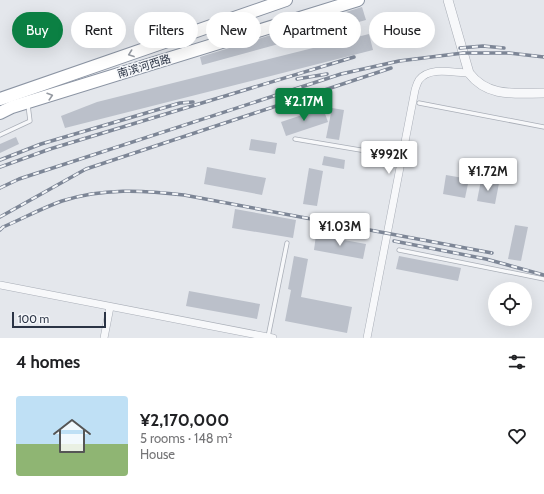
<!DOCTYPE html>
<meta charset="utf-8">
<style>
:root{--surface:#fff;--page:#f6f6f6;--text:#202124;--muted:#757577;--accent:#0b8043}
body{margin:0;font-family:Cabin,"Noto Sans SC",sans-serif;background:var(--page);color:var(--text);height:100vh;display:flex;flex-direction:column;font-size:15px;white-space:nowrap}
*{box-sizing:border-box;margin:0}
p{font-size:13px;color:var(--muted)}
.icon{flex:none;width:22px;height:22px;fill:none;stroke:currentColor;stroke-width:2;stroke-linecap:round;stroke-linejoin:round}
.map{position:relative;height:338px;overflow:hidden}
.panel{display:flex;flex-direction:column;background:var(--surface);flex:1}
.panel>*{flex:none}
.hud{position:absolute;left:12px;top:12px;width:520px;height:36px;display:flex;gap:8px}
.tools{position:absolute;left:488px;top:282px;display:grid;gap:8px}
.tools a{display:grid;place-items:center;width:44px;height:44px;border-radius:50%;background:var(--surface);box-shadow:0 4px 16px #0002;font-size:20px}
.scale{position:absolute;left:12px;bottom:10px;width:94px;box-sizing:border-box;padding-left:4px;border:2px solid #2b3445;border-top:0;font-size:11px;line-height:14px;white-space:nowrap;color:#2b3445;-webkit-text-stroke:3px #f4f6f9;paint-order:stroke}
.price{position:absolute;translate:-50% -34px;padding:0 9px;border-radius:4px;background:#fff;color:#222;font-size:13px;line-height:26px;filter:drop-shadow(0 1px 2px #0008)}
.price::after{content:'';position:absolute;left:50%;top:24px;width:12px;height:9px;margin-left:-6px;background:inherit;clip-path:polygon(0 0,100% 0,50% 100%)}
.price.current{background:var(--accent);color:#fff}
ul{padding:0;list-style:none}
li{display:flex;align-items:center;gap:12px;height:100px;padding:0 16px}
li span{display:grid;place-items:center;flex:none;width:112px;height:80px;border-radius:4px;color:#555}
li>.icon{margin-inline-start:auto}
span .icon{width:48px;height:48px;fill:#fffc;stroke-width:1}
li b{font-size:17px}
h2{display:flex;justify-content:space-between;align-items:center;height:48px;padding:0 16px;font-size:17px}
.tag{padding:0 14px;border-radius:18px;background:var(--surface);box-shadow:0 4px 16px #0002;font-size:14px;line-height:36px}
.tag.current{background:var(--accent);color:#fff}
.map>svg:first-child{display:block}
.building{fill:#bbc0ca}
.lines{fill:none;stroke-linecap:round;stroke-linejoin:round}
.service-casing{stroke:#a9aeb7;stroke-width:5}
.minor-casing{stroke:#a9aeb7;stroke-width:8}
.tertiary-casing{stroke:#a9aeb7;stroke-width:10}
.trunk-casing{stroke:#8b94a3;stroke-width:14}
.service{stroke:#f7f8fa;stroke-width:3.5}
.minor{stroke:#f7f8fa;stroke-width:7}
.tertiary{stroke:#f7f8fa;stroke-width:9}
.trunk{stroke:#fff;stroke-width:12}
.rail-casing{stroke:#7d8696;stroke-width:3.5}
.rail{stroke:#f4f6f9;stroke-width:2;stroke-dasharray:6;stroke-linecap:butt}
.oneway{stroke:#959aa2}
.labels{text-anchor:middle;stroke-width:3;stroke-linejoin:round;paint-order:stroke}
.street-label{font-size:11px;fill:#2b3445;stroke:#f4f6f9}
</style>
<div class="map">
<svg width="544" height="338" viewBox="0 0 544 338">
<rect width="100%" height="100%" fill="#e4e7ec"/>
<g class="building">
<polygon points="362,7 366,20 202,65 200,57"/>
<polygon points="369,34 373,50 65,128 61,116 97,102"/>
<polygon points="323,108 328,122 286,136 281,122"/>
<polygon points="332,108 344,110 339,140 326,138"/>
<polygon points="16,137 19,144 0,153 0,144"/>
<polygon points="251,139 277,143 275,154 249,150"/>
<polygon points="324,156 345,160 344,169 322,165"/>
<polygon points="207,167 266,178 262,195 204,184"/>
<polygon points="309,168 323,171 317,206 303,204"/>
<polygon points="446,175 469,179 465,198 443,194"/>
<polygon points="481,180 499,183 495,204 477,201"/>
<polygon points="235,209 296,220 293,238 232,228"/>
<polygon points="515,225 528,227 521,261 508,259"/>
<polygon points="316,235 366,244 363,259 314,250"/>
<polygon points="294,256 308,259 301,297 352,307 347,333 285,321 291,290 288,289"/>
<polygon points="399,256 461,268 458,281 396,269"/>
<polygon points="189,291 260,304 257,319 186,306"/>
</g>
<g class="lines">
<defs>
<g id="service">
<polyline points="419,103 544,127"/>
<polyline points="0,135 30,121 28,105"/>
<polyline points="295,139 402,157"/>
<polyline points="399,250 544,279"/>
<polyline points="268,337 287,243"/>
</g>
<g id="minor">
<polyline points="0,285 273,338"/>
<polyline points="104,338 110,307"/>
<path d="M367,338L415,90C416,87 417,83 419,80C430,66 454,73 469,73"/>
</g>
<path id="tertiary" d="M448,0L469,73C488,98 516,93 544,93"/>
<g id="trunk">
<polyline points="0,99 286,0"/>
<polyline points="0,113 12,107 358,0"/>
</g>
</defs>
<use href="#service" class="service-casing"/>
<use href="#minor" class="minor-casing"/>
<use href="#tertiary" class="tertiary-casing"/>
<use href="#trunk" class="trunk-casing"/>
<use href="#service" class="service"/>
<use href="#minor" class="minor"/>
<use href="#tertiary" class="tertiary"/>
<use href="#trunk" class="trunk"/>
<defs>
<g id="rail">
<polyline points="460,48 483,46 504,48"/>
<polyline points="297,79 327,74"/>
<polyline points="0,160 41,144 180,103 193,102"/>
<polyline points="0,167 50,149 354,57"/>
<polyline points="0,188 19,179 341,74 399,61 463,53 509,53 544,57"/>
<polyline points="0,217 86,169 391,68"/>
<path d="M0,230L3,227C22,219 42,208 62,201C103,188 143,190 184,195L492,253"/>
<polyline points="394,241 486,259 544,275"/>
</g>
</defs>
<use href="#rail" class="rail-casing"/>
<use href="#rail" class="rail"/>
</g>
<defs><path id="oneway-chevron" d="M-2-3.5L2.5 0L-2 3.5" fill="none" stroke-width="1.6" stroke-linecap="round" stroke-linejoin="round"/></defs>
<g class="oneway">
<use href="#oneway-chevron" transform="translate(131 54) rotate(160)"/>
<use href="#oneway-chevron" transform="translate(50 96) rotate(-17)"/>
</g>
<g class="labels">
<g class="street-label">
<text transform="translate(144 66) rotate(-17)" y="4">南滨河西路</text>
</g>
</g>
</svg>
<div class="tools">
<a><svg class="icon" aria-label="locate" viewBox="0 0 24 24"><circle cx="12" cy="12" r="6"/><path d="M12 2v4M12 18v4M2 12h4M18 12h4"/></svg></a>
</div>
<div class="scale">100 m</div>
<b class="price current" style="left:304px;top:122px">¥2.17M</b>
<b class="price" style="left:389px;top:175px">¥992K</b>
<b class="price" style="left:488px;top:192px">¥1.72M</b>
<b class="price" style="left:340px;top:247px">¥1.03M</b>
<div class="hud">
<a class="tag current">Buy</a>
<a class="tag">Rent</a>
<a class="tag">Filters</a>
<a class="tag">New</a>
<a class="tag">Apartment</a>
<a class="tag">House</a>
</div>
</div>
<section class="panel">
<h2>4 homes<svg class="icon" aria-label="filters" viewBox="0 0 24 24"><path d="M4 7h16M4 17h16"/><circle cx="9" cy="7" r="2"/><circle cx="15" cy="17" r="2"/></svg></h2>
<ul>
<li><span style="background:linear-gradient(#bfe0f5 60%,#8fb573 0)"><svg class="icon" aria-label="home" viewBox="0 0 24 24"><path d="M3 11l9-7 9 7M6 9v11h12V9"/></svg></span><div><b>¥2,170,000</b><p>5 rooms · 148 m²</p><p>House</p></div><svg class="icon" aria-label="heart" viewBox="0 0 24 24"><path d="M12 20l-8-8c-3-5 5-10 8-4 3-6 11-1 8 4z"/></svg></li>
</ul>
</section>
